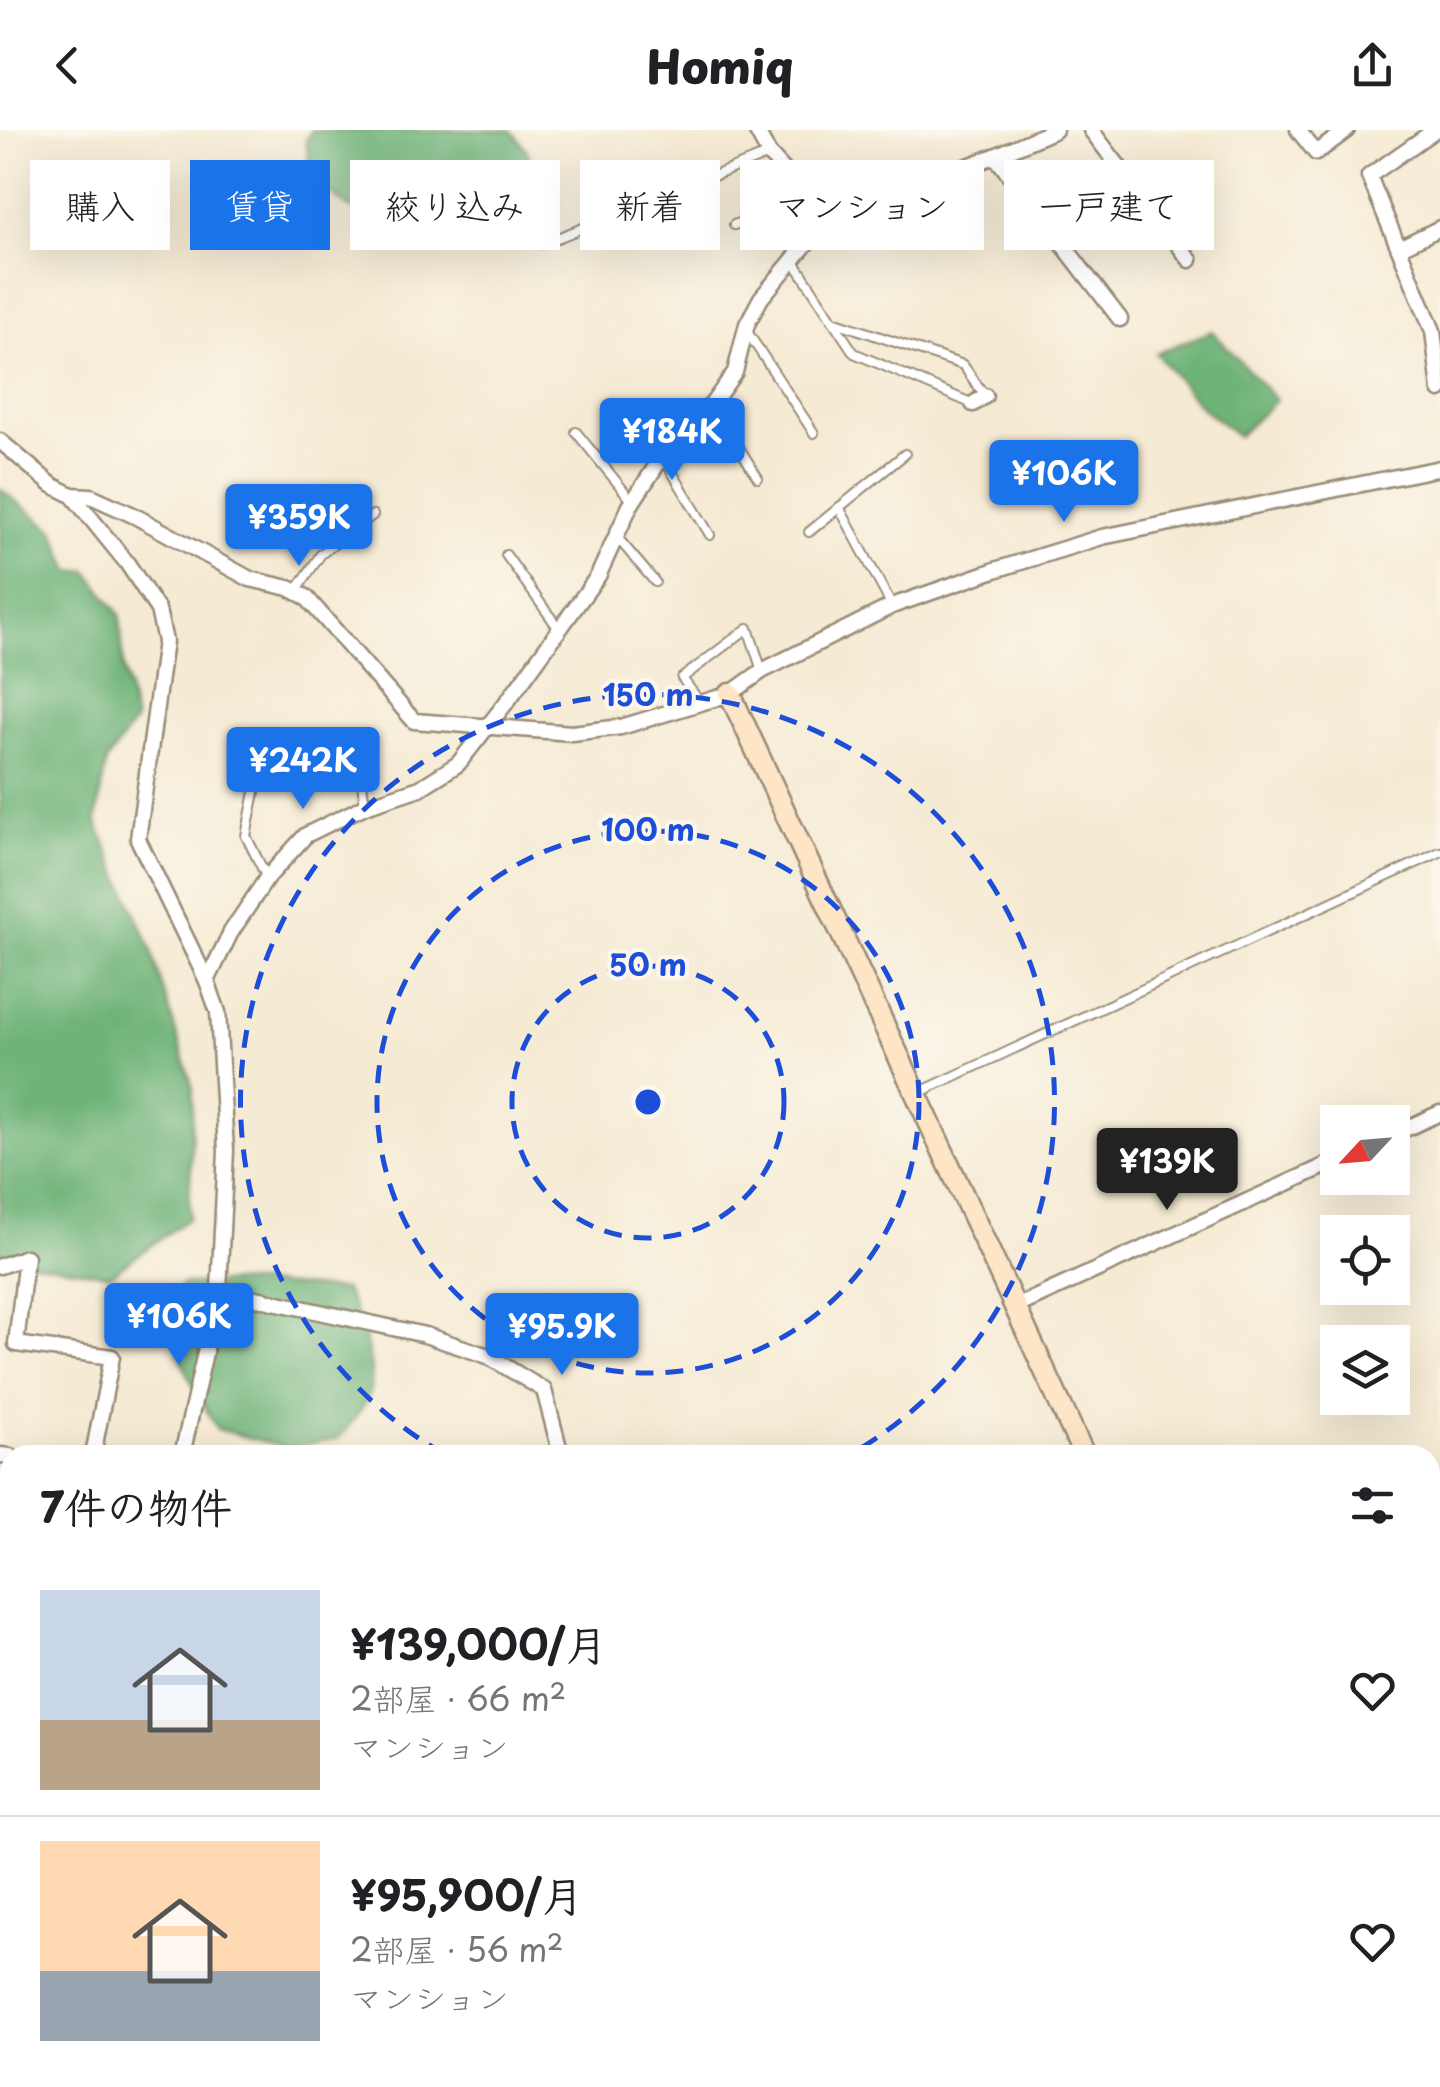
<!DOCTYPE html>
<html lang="ja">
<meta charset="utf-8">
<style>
:root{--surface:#fff;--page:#f2f2f2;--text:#202124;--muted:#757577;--line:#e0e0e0;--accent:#1a73e8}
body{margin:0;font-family:"Playpen Sans","Klee One",sans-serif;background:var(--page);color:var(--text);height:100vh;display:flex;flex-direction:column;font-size:38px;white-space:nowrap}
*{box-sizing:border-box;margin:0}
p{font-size:32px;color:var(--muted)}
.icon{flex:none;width:55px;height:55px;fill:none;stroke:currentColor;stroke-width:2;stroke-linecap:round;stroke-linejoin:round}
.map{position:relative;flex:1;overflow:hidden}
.drawer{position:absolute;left:0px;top:1315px;width:1440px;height:642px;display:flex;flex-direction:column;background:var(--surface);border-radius:30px 30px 0 0;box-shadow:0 10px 40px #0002}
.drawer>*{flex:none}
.hud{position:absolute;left:30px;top:30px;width:1380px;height:90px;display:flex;gap:20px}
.needle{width:65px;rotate:244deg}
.fabs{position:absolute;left:1320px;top:975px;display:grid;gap:20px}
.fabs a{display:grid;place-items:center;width:90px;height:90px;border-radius:0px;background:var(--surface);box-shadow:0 10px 40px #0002;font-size:50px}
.price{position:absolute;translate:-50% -85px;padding:0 22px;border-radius:10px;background:var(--accent);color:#fff;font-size:32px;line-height:65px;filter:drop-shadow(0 2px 5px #0008)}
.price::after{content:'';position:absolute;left:50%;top:60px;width:30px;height:22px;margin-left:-15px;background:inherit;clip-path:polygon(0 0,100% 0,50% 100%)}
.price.current{background:#222;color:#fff}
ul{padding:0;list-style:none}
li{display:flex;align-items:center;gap:30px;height:250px;padding:0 40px}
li+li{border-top:2px solid var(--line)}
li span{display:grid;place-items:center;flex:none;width:280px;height:200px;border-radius:0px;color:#555}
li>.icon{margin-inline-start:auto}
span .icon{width:120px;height:120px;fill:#fffc;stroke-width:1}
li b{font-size:42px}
h2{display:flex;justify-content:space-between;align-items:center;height:120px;padding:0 40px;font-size:42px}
.pill{padding:0 35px;border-radius:0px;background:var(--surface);box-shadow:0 10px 40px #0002;font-size:35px;line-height:90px}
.pill.current{background:var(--accent);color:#fff}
header{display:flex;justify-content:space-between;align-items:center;height:130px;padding:0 40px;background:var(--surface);font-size:45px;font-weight:800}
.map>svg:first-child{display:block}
.forest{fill:#6eb378;stroke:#546e4b;stroke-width:2.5}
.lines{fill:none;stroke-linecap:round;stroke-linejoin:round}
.lane-casing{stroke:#988a78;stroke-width:12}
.street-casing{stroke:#988a78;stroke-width:19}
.secondary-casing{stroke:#988a78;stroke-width:25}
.primary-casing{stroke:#988a78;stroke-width:28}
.lane{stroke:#fff;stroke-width:8}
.street{stroke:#fff;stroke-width:14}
.secondary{stroke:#fde5c5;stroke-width:20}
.primary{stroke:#fbbe6e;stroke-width:22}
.ring{fill:none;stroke:#1d4ed8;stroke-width:5;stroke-dasharray:18 12}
.centre{fill:#1d4ed8;stroke:#fbf7ec;stroke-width:5}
.ring-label{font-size:30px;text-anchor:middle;font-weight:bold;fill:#1d4ed8;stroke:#fbf7ec;stroke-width:8;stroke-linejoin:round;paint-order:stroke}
</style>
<header><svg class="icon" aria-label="back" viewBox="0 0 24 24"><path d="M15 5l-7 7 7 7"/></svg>Homiq<svg class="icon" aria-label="share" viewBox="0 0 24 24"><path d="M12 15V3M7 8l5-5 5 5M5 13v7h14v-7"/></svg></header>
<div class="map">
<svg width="1440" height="1957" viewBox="0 0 1440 1957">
<rect width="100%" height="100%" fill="#fbf7ec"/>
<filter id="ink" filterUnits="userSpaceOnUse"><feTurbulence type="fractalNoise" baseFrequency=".01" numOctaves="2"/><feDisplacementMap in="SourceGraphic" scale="20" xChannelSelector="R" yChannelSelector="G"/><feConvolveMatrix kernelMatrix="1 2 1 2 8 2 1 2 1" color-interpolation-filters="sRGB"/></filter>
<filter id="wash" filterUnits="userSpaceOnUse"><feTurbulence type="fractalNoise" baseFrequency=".0048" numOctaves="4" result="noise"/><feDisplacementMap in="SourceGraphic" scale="40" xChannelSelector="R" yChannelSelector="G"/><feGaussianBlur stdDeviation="2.25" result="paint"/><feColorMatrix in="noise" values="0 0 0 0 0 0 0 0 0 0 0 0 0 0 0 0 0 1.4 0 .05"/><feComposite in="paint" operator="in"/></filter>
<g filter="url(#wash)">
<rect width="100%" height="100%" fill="#f5ead3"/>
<g class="forest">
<polygon points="311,0 511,0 526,19 549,73 513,104 451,119 398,92 349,78 311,48 306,11"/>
<polygon points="1212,201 1276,270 1238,306 1200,276 1156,223"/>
<polygon points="0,359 54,400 70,442 87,440 120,485 123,537 135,591 106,632 96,691 150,816 193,959 189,1088 110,1145 0,1127"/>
<path d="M235,1152L345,1160C358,1186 381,1241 367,1269C361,1283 348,1296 338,1309L287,1318L217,1299C192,1254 158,1204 182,1154Z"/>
<polygon points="0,1603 10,1606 10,1772 0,1767"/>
<polygon points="1430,1662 1440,1672 1440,1858 1430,1861"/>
<polygon points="671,1948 1286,1948 1290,1957 647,1957"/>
</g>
</g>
<g filter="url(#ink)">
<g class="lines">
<defs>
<g id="lane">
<polyline points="734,95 805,63"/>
<polyline points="542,114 769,24"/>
<polyline points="793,130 854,223 973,274"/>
<polyline points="833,191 963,235 985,266"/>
<polyline points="746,200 814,303"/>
<polyline points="712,274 758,348"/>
<polyline points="576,302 633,372"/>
<polyline points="663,327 710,405"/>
<polyline points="839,377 892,476"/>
<polyline points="809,402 905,324"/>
<polyline points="616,406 655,452"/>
<polyline points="506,425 559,499"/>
<polyline points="296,461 321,424 373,385"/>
<polyline points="699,571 682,548 748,498 762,541"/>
<polyline points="267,748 246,706 262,628 360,638 365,676"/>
<polyline points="918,963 1440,722"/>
<polyline points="1430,1712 1440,1707"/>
<polyline points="0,1940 10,1935"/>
</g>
<g id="street">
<polyline points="756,0 769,24 828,88"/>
<polyline points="1091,0 1190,130"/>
<polyline points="1298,0 1316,23 1347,0"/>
<polyline points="1435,0 1369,46 1433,201 1440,260"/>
<polyline points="995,26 1120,189"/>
<polyline points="1399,118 1440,98"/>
<polyline points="973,274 985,266"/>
<polyline points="0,311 52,355 72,365 91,366 133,385 250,449 289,458 306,467 414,591 572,603 621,597 730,564 762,541 892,476 995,440 1102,407 1440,338"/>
<polyline points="72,365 127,433 158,480 165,511 138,709 207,851 218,882 226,1021 219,1160 182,1325"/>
<polyline points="207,851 231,802 267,748 306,705 365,676 420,658 458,634 509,569 598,446 630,376 671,313 712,274 735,242 747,194 761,168 828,88 995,26 1055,0"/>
<polyline points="1392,1005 1440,983"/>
<polyline points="0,1136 26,1127 16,1214 112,1227 93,1325"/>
<polyline points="219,1160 425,1205 488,1226 544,1260 561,1325"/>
<polyline points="1015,1177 1338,1030"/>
<polyline points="0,1325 10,1326"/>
<polyline points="0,1474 10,1463"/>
<polyline points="0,1573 10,1581"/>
<polyline points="0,1608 10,1597"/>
</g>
<polyline id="secondary" points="730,564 1084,1325"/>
<g id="primary">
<polyline points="1430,1483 1440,1476"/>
<polyline points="485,1957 507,1948"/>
</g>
</defs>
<use href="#lane" class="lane-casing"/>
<use href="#street" class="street-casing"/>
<use href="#secondary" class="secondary-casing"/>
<use href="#primary" class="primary-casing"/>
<use href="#lane" class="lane"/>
<use href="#street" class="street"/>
<use href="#secondary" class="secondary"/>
<use href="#primary" class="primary"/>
</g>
</g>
<g class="ring">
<circle cx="648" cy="972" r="136"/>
<circle cx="648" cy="972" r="271"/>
<path d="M444 1324A407 407 0 1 1 851 1324"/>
</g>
<circle cx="648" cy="972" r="15" class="centre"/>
<g class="ring-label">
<text x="648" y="576">150 m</text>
<text x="648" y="711">100 m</text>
<text x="648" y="846">50 m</text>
</g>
</svg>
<div class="fabs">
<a><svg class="needle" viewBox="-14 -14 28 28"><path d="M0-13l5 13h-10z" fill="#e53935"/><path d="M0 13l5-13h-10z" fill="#757577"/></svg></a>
<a><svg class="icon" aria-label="locate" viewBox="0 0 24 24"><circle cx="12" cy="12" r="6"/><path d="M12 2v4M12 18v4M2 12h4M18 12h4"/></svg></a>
<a><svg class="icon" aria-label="layers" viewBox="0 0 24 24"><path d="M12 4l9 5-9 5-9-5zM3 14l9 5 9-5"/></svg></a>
</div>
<b class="price" style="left:672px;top:353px">¥184K</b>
<b class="price" style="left:1064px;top:395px">¥106K</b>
<b class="price" style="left:299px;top:439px">¥359K</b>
<b class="price" style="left:303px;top:682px">¥242K</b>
<b class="price current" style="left:1167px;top:1083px">¥139K</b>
<b class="price" style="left:179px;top:1238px">¥106K</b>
<b class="price" style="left:562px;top:1248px">¥95.9K</b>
<div class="hud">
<a class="pill">購入</a>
<a class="pill current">賃貸</a>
<a class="pill">絞り込み</a>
<a class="pill">新着</a>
<a class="pill">マンション</a>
<a class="pill">一戸建て</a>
</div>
<section class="drawer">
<h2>7件の物件<svg class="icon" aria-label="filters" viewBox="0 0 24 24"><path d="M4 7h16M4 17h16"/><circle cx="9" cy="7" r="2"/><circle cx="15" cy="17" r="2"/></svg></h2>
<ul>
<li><span style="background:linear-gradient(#c9d6e8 65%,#b9a48a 0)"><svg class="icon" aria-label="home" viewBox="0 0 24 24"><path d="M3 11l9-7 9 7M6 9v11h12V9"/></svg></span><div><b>¥139,000/月</b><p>2部屋 · 66 m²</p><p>マンション</p></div><svg class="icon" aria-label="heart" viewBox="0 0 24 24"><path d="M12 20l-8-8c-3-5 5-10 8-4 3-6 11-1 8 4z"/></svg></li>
<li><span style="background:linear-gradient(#ffd9b3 65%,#9aa5b1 0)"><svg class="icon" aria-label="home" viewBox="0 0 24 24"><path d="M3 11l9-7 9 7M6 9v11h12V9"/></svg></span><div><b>¥95,900/月</b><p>2部屋 · 56 m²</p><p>マンション</p></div><svg class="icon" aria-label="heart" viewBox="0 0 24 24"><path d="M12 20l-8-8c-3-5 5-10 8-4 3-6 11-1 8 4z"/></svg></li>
</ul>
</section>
</div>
